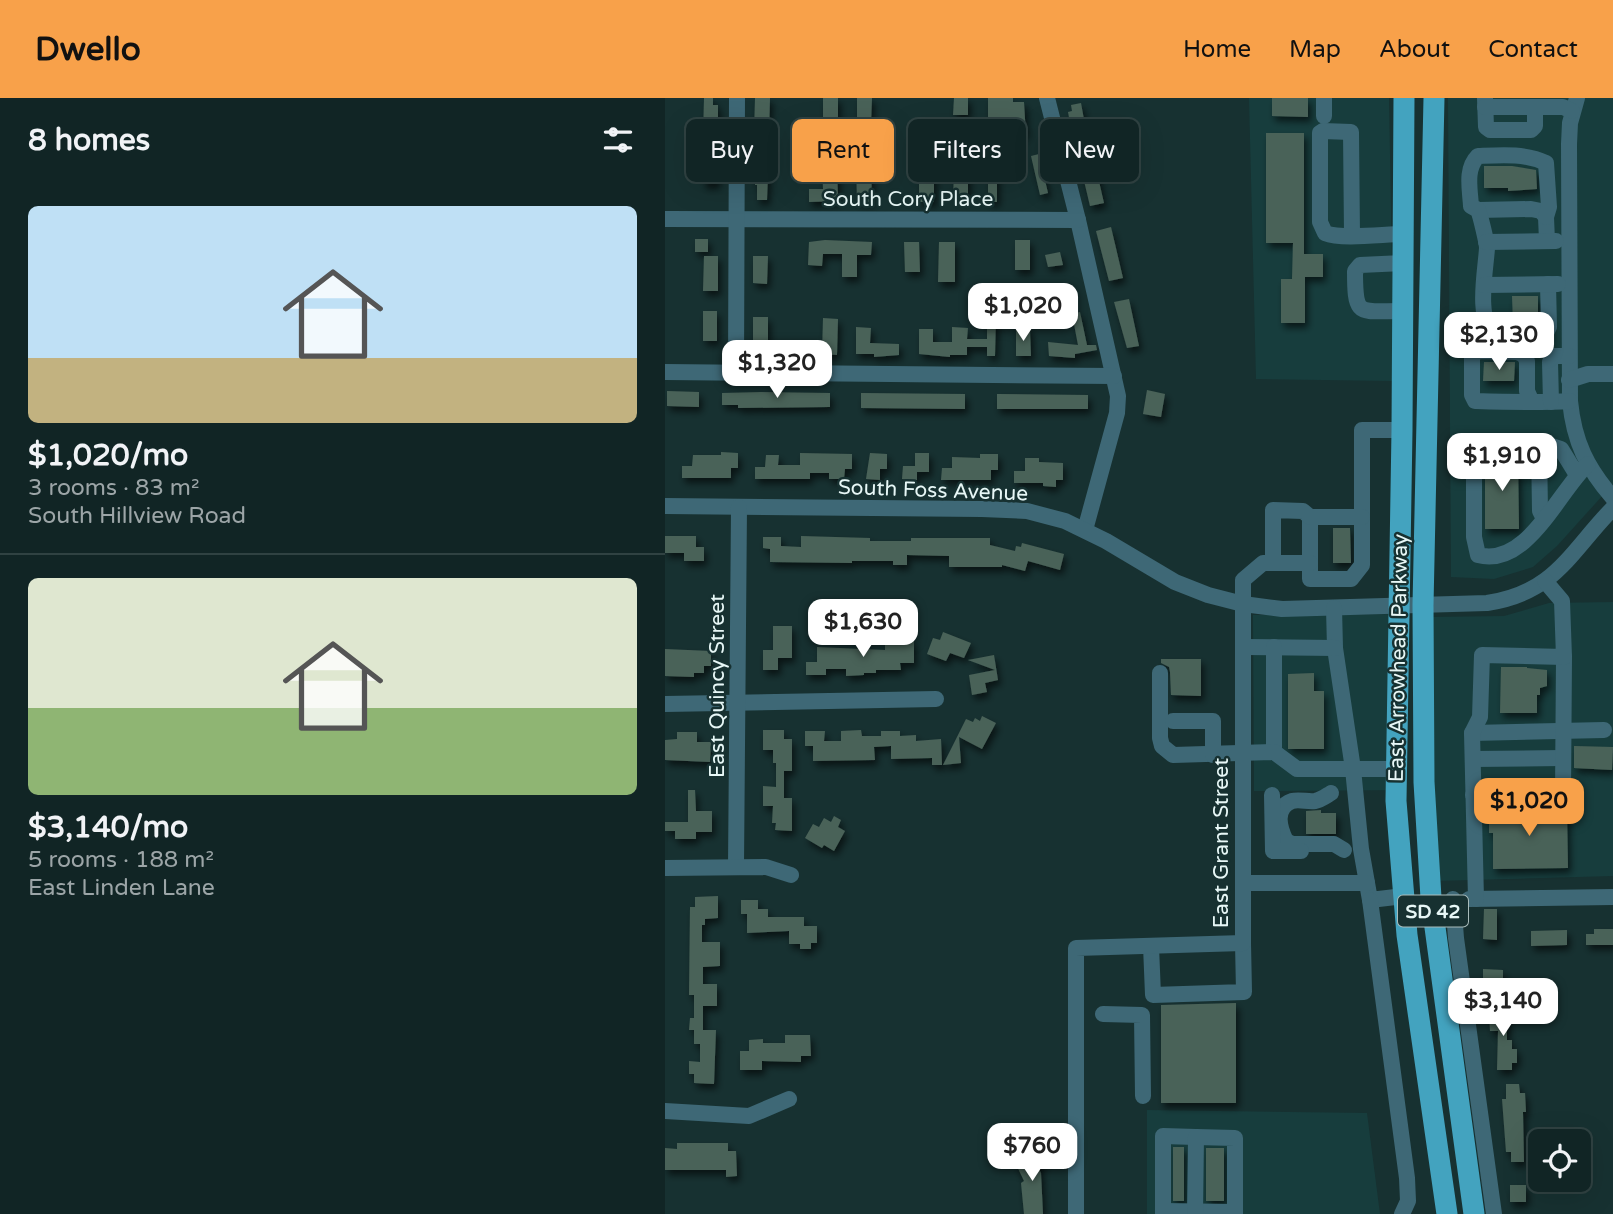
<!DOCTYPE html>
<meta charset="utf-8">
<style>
:root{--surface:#112525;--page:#1a2d2d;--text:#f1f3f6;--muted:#9ca5a7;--line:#304242;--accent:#f8a14a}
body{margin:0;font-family:"Varela Round",sans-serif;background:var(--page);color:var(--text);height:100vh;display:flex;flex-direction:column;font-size:26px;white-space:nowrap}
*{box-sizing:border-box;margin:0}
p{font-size:23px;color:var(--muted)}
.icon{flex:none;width:38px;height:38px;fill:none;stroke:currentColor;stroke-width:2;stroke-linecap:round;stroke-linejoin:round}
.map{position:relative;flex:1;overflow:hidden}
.details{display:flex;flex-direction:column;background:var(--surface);width:665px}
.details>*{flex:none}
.banner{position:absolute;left:21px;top:21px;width:665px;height:63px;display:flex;gap:14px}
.buttons{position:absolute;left:863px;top:1031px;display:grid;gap:14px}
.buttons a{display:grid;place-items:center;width:63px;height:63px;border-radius:10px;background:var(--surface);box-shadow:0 7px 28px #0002,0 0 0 2px var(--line);font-size:35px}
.price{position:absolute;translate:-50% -60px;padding:0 16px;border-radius:14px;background:#fff;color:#222;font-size:23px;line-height:46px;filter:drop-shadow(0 2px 4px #0008)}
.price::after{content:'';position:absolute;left:50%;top:42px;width:21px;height:16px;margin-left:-10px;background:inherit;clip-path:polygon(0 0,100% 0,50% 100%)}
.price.active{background:var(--accent);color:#111}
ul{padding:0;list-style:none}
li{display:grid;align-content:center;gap:14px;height:371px;padding:0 28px}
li+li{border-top:2px solid var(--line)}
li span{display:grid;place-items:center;height:217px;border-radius:10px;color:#555}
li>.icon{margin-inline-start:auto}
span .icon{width:126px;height:126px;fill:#fffc;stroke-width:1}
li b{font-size:30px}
h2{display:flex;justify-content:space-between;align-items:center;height:84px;padding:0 28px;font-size:30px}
.tag{padding:0 24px;border-radius:10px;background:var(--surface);box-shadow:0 7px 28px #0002,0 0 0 2px var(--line);font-size:24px;line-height:63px}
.tag.active{background:var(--accent);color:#111}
header{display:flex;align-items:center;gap:42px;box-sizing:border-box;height:98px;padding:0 35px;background:var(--accent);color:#111}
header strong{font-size:33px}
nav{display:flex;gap:38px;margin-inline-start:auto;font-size:24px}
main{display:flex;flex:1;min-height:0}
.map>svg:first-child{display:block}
.built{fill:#173d3d}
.building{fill:#4a6258;filter:url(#shadow)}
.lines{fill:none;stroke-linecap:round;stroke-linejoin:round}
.minor{stroke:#3e6876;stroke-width:16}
.major{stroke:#43a3bf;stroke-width:21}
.labels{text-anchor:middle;stroke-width:5;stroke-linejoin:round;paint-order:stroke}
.shield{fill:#173131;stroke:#a9bcbb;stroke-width:2}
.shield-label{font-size:19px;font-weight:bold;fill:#e7f7f6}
.street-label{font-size:21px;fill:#e7f7f6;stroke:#173131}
</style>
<header>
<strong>Dwello</strong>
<nav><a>Home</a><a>Map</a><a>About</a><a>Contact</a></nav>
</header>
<main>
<section class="details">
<h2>8 homes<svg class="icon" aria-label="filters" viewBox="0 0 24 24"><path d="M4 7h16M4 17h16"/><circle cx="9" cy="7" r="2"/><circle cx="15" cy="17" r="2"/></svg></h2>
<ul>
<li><span style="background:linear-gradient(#bfe0f5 70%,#c2b280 0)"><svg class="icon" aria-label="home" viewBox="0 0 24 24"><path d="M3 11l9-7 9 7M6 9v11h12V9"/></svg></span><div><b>$1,020/mo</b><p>3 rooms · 83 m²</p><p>South Hillview Road</p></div></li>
<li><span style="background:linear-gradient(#dfe7d0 60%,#8fb573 0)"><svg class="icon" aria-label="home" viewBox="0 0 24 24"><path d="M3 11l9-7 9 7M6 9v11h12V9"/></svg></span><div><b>$3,140/mo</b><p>5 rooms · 188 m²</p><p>East Linden Lane</p></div></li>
</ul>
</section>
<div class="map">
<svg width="948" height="1116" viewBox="0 0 948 1116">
<defs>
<filter id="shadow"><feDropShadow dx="3" dy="5" stdDeviation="3.5" flood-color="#0009"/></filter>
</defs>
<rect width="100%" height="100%" fill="#173131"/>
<g class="built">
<polygon points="584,0 724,0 729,283 591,281"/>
<polygon points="783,0 948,0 948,386 892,448 868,469 829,481 786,479"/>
<polygon points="948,504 948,778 769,783 766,519 839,518 884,505"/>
<polygon points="738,516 739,692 589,693 588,517"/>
<polygon points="482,1012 702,1015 715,1116 482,1116"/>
</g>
<g class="building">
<polygon points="39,0 48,0 48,7 53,7 53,39 38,39"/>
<polygon points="90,0 105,0 104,35 89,35"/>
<polygon points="158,0 173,0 173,22 158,21"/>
<polygon points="192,0 207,0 206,26 192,26"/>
<polygon points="289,0 303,0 303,17 288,17"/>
<polygon points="323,0 348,0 348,4 359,4 361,37 346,38 345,29 323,30"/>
<polygon points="607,0 643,0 643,19 607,18"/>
<polygon points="416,5 422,38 408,41 403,14 407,13 406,7"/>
<polygon points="601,35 639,35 639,156 658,156 658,179 640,179 640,225 616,225 616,181 627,181 628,145 601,145"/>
<polygon points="89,51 104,51 102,102 92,102 92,87 90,87"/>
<polygon points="374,56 383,95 375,97 366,58"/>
<polygon points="38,60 53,60 52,86 38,86"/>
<polygon points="157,63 172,63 173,103 144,104 144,91 158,91"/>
<polygon points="191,64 206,64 207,104 192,104"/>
<rect x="323" y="64" width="9" height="40"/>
<rect x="254" y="66" width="15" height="38"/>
<polygon points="430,66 439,105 425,108 416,70"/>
<polygon points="819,68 847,68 871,72 872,91 843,93 843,90 819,90"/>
<polygon points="289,75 303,75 303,100 288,100"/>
<polygon points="446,129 458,180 444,183 431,133"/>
<rect x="30" y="141" width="13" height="13"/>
<polygon points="160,142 207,144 206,157 192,157 192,179 177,179 177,156 158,156 157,168 143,167 144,144"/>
<rect x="350" y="142" width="15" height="30"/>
<polygon points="239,144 254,144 255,174 240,174"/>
<polygon points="274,144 290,144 290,184 273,184"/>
<polygon points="395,154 398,167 383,169 380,157"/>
<polygon points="39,158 53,158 53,193 38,193"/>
<polygon points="88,158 103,158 102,186 88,185"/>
<polygon points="847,198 873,198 873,225 848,225"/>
<polygon points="464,201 474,248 462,250 449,204"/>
<rect x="38" y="213" width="14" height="30"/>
<polygon points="415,214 422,247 431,247 432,252 410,256 410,260 384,258 383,244 413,247 407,216"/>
<polygon points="322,218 331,218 330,258 322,258 322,249 302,249 302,257 285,257 285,259 254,256 254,231 268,231 268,244 287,244 287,229 303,230 302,241 322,241"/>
<rect x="88" y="219" width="15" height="26"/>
<polygon points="158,220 173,221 172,257 157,256"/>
<polygon points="191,229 206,230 205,245 234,246 234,257 209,259 209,256 191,256"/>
<polygon points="351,231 365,231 366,258 351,258"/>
<polygon points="819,264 850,264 849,283 818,283"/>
<polygon points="482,292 500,296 496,319 478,316"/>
<polygon points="2,293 34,294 34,309 2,308"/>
<polygon points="96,294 165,295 165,309 73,310 73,307 57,307 57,295"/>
<polygon points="196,295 300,296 300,311 196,310"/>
<polygon points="332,296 423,297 423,311 332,311"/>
<polygon points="56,354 73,355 73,370 66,370 66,380 17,380 17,368 27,368 28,357 56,357"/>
<polygon points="135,355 187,356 187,371 180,371 179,381 164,381 164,375 145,375 145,381 90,381 90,369 100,369 101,357 114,357 113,367 135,367"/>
<polygon points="205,355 222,356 222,371 215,371 215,382 201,381"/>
<polygon points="250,355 264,355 264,374 252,374 252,382 237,381 238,368 250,368"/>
<polygon points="315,356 333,356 333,372 326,372 326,382 276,382 277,370 287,370 287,359 315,360"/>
<polygon points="829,358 853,358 854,431 820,431 820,363 829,363"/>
<polygon points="360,360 374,360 374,364 398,365 398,382 391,382 391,389 378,388 378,385 349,385 349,373 360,373"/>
<polygon points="668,430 685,430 686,465 668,465"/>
<polygon points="0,438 31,438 31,449 39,449 39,463 19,463 19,455 0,455"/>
<polygon points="136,438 205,440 205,443 246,443 246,440 325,440 325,447 350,453 351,448 356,449 357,445 399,456 395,472 363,463 360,473 337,467 337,469 284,469 284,458 242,457 242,467 228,467 228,463 187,463 187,465 105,464 105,451 98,450 98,439 116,439 116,448 136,449"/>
<polygon points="108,528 127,528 127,560 113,560 113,572 98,572 98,552 108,552"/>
<polygon points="278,534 306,545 299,560 285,555 281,563 262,556 268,540 275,542"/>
<polygon points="226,542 249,542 249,565 235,565 236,572 211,572 211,575 199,575 199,577 181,578 181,571 161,571 161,577 141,577 141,564 152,564 152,549 220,552 220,547 226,547"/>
<polygon points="0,551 46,553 46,568 39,568 39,575 29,575 29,579 0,578"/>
<polygon points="329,557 333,582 320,585 322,594 307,597 304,577 330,572 303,562"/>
<polygon points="496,561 536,561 536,598 506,597 505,574 504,569 496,565"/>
<polygon points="836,569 862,569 862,570 882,572 882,588 875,590 875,597 872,597 872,615 835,615"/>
<polygon points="649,575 649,593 659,593 659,651 623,651 623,576"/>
<polygon points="317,618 331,625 317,651 294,639 296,665 278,667 301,621 308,624 310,620 315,623"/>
<polygon points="98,632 119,632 119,641 127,641 127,673 119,673 119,700 127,700 127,733 110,732 111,725 107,725 108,708 98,708 98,688 111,689 111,665 108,665 108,652 98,652"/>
<polygon points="196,632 197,638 216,638 216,633 235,633 235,638 251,637 251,643 276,641 277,667 267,667 267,660 226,661 226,648 209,649 210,662 148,663 148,648 140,648 140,633 160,633 159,643 176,643 176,633"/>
<polygon points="12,634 32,634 32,644 46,644 45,664 0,662 0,642 12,641"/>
<polygon points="909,648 948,649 947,672 909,670"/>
<polygon points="23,692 30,692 31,713 47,713 47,734 31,734 31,741 10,741 10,733 0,733 0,724 23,724"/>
<polygon points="824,707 851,707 851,711 902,711 903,770 828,771 828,735 824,735"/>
<polygon points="656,712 656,715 671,715 671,736 641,736 641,713"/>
<polygon points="169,718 176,722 173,729 180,733 169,753 159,747 157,750 140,740 148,726 154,729 159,720 166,724"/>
<polygon points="53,798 53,820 40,821 40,827 37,827 37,844 55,844 55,868 38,869 38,886 52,886 52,908 38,908 38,932 51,932 49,986 29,985 29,976 24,976 24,963 35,964 35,946 29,946 29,932 24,932 25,920 29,920 29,897 24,897 25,809 30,809 30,799"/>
<polygon points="76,802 93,802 93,811 103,811 103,819 139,819 139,828 152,828 152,845 146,845 146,851 135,851 135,846 124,846 124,833 82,835 82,816 76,816"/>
<polygon points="819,811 832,811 832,842 818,841"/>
<polygon points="929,831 948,831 948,847 921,847 921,836 929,836"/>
<polygon points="902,832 902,847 866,848 866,833"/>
<polygon points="818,871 838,872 838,888 818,887"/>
<polygon points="831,904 842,904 842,942 847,942 847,951 852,951 852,965 847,965 847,972 832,972 833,933 825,933 824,913 832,913"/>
<polygon points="571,905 571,1005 496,1005 496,907"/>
<polygon points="120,937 145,937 146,958 136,958 136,964 97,963 97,972 75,972 75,953 84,953 84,942 98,941 98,945 120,945"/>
<polygon points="841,986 854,986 855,995 860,995 861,1014 858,1014 859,1064 846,1064 846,1054 841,1054 837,1001 841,1001"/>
<polygon points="12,1045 63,1045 63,1053 71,1053 72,1078 61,1079 61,1072 0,1072 0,1050 12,1051"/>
<rect x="508" y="1049" width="11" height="54"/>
<rect x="541" y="1050" width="18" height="53"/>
<polygon points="374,1052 380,1065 373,1069 376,1075 378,1116 359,1116 356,1085 359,1083 350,1064"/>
<rect x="845" y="1087" width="16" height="17"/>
</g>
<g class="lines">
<g class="minor">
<polyline points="382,0 413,122 453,298 452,315 420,432"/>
<polyline points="659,0 659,18"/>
<polyline points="820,0 821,29 825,32 866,32 870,28 870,9"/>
<path d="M912,0L905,25L904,46L905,303C909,344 922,370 948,400"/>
<polyline points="820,9 898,9 907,13"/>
<polyline points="813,112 866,111 876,113 881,119 882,143"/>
<path d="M881,119L884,109L881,65C860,55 836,57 813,58C800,71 805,91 806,108L813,112C815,116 822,145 822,150C821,170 810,224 830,235H881L884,229L883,186"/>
<polyline points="0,121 413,122"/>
<path d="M687,137L686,34L658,33L655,35V124L660,135C677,142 719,136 738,136"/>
<polyline points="821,144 891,143"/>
<polyline points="819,187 893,186"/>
<path d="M737,213C693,213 690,220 690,173L695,167L738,165"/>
<polyline points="0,274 449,278"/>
<polyline points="71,274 72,0"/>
<polyline points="904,282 923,276 948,276"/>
<path d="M867,304L862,293V263L859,257L852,254L812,253L807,259V297L810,303C842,304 873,305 905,303"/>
<polyline points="886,304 885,264 889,258 904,258"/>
<polyline points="874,348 875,413 879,421"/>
<path d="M912,377L896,351L887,348L811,347L809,353V439L813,457C862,470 893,394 923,366"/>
<path d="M0,408L317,411L362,413L400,423L441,443L510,484L543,497L578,506L617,511L822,505C890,495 905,454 948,410"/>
<polyline points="645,419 645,481 686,481 697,467 697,332 737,332"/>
<polyline points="608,465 608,412 638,413 645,419 697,419"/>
<polyline points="669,510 670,550 688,671 696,751 705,802 739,798"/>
<polyline points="578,549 670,550"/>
<polyline points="609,549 609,654"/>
<polyline points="495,575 495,640 497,648 508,657 609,654 632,671 731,671"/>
<polyline points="0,606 271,601"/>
<polyline points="508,623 548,623 548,657"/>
<polyline points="807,635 939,632"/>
<polyline points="808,661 897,660"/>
<path d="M666,695C661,698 656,702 650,703C643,704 634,701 627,703C608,710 615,731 621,743L627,746H669L679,752"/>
<polyline points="607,697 608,753 636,753"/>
<polyline points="808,697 898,696 899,559"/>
<polyline points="71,768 74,409"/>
<polyline points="0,770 101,769 126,777"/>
<polyline points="578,785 702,785"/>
<polyline points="788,801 791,840 829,1116"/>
<polyline points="804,801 948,799"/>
<polyline points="811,801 807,635 815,619 817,557 899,559 897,503 880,483"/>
<polyline points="705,802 742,1080 743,1103 737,1116"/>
<polyline points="486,848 488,897 579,894 578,845"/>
<polyline points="438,916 477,917 478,998"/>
<polyline points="0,1013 84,1018 124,1001"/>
<polyline points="498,1113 570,1114"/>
<polyline points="411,1116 411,850 578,845 578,482 598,465 645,465"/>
<polyline points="498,1116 498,1038 531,1039"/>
<polyline points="530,1116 531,1039 570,1040 570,1116"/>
</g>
<g class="major">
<polyline points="739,0 737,332 731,703 742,837 782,1116"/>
<polyline points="769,0 758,507 759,684 766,800 809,1116"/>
</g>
</g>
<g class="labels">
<rect class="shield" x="733" y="797.5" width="70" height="31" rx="5"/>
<g class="shield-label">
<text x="768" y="820">SD 42</text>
</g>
<g class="street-label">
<text x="243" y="108">South Cory Place</text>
<text transform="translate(268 392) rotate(2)" y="7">South Foss Avenue</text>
<text transform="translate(733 560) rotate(-89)" y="7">East Arrowhead Parkway</text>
<text transform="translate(52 588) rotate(-90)" y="7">East Quincy Street</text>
<text transform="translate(556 745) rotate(-90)" y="7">East Grant Street</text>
</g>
</g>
</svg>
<div class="buttons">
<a><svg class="icon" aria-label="locate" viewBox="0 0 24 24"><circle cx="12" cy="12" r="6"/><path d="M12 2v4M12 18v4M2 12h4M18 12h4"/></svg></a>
</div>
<b class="price" style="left:358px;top:245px">$1,020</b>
<b class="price" style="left:834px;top:274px">$2,130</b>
<b class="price" style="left:112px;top:302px">$1,320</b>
<b class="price" style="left:837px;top:395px">$1,910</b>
<b class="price" style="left:198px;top:561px">$1,630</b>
<b class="price active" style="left:864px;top:740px">$1,020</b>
<b class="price" style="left:838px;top:940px">$3,140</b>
<b class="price" style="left:367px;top:1085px">$760</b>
<div class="banner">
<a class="tag">Buy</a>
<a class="tag active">Rent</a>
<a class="tag">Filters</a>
<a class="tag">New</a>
</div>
</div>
</main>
